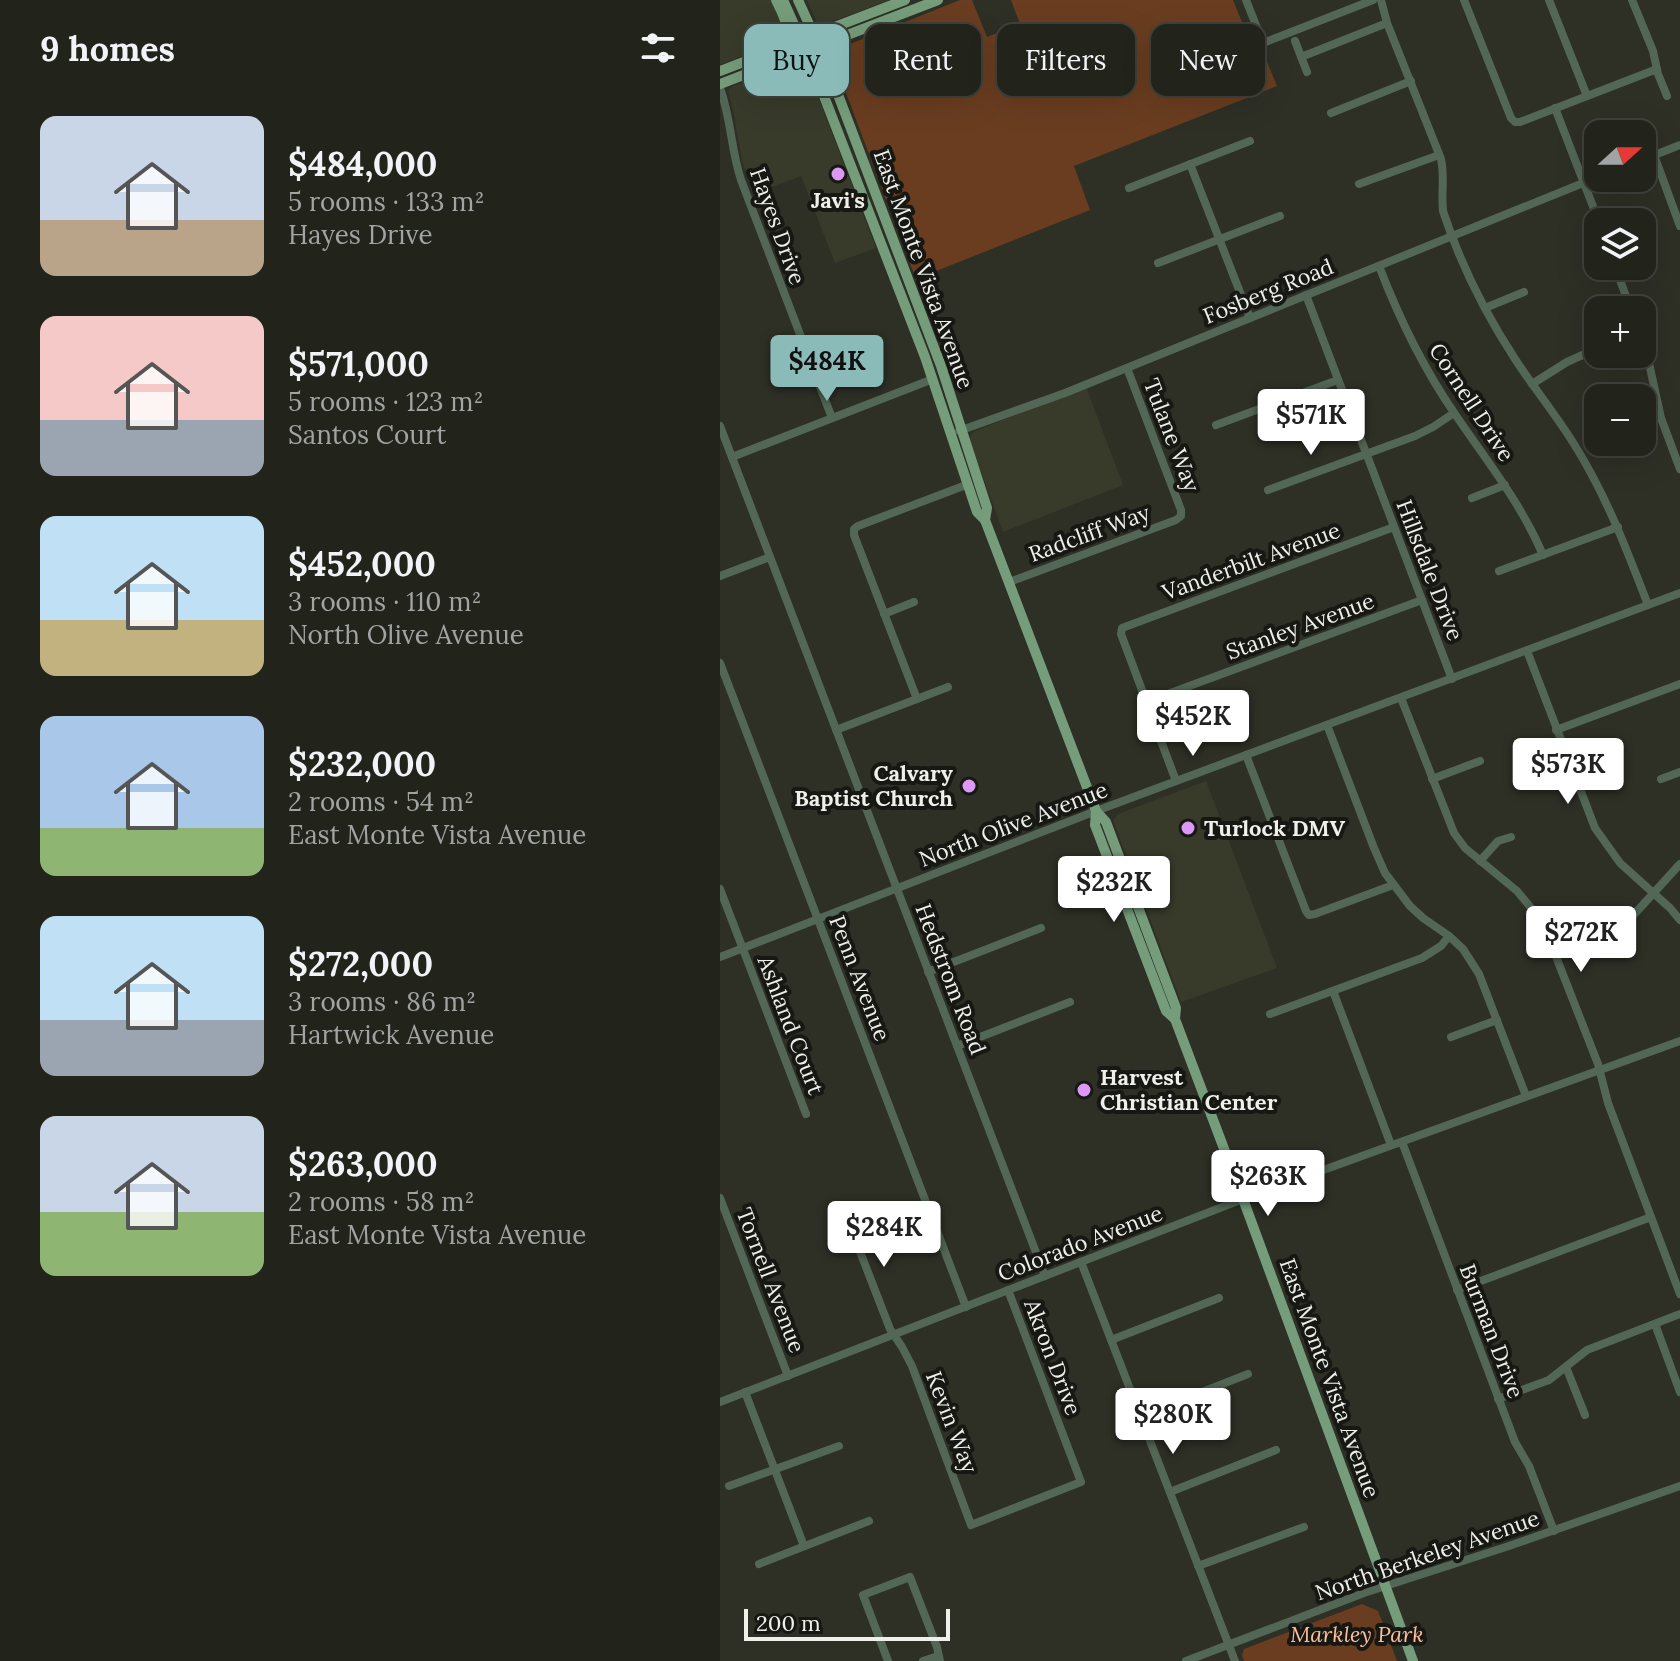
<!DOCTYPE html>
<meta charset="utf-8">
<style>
:root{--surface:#22241c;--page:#2e3029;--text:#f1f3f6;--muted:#a2a4a3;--line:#3f413b;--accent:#8bbbb9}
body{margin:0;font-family:Lora,serif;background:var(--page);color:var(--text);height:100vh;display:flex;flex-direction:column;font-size:30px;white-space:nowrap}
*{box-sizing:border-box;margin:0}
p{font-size:26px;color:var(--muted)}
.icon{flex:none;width:44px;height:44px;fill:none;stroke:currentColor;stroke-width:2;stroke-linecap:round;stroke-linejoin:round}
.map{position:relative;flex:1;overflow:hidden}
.sheet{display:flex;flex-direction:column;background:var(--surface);width:720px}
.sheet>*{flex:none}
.guide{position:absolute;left:24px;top:24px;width:760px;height:72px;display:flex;gap:16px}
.needle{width:52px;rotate:69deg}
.controls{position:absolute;left:864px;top:120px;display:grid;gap:16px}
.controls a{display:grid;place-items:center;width:72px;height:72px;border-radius:16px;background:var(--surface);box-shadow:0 8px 32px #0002,0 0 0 2px var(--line);font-size:40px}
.scale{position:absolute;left:24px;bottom:20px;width:206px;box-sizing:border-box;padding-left:8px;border:4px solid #eff0ea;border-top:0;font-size:22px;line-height:28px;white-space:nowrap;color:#eff0ea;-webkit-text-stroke:6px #171813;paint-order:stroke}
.price{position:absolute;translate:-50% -68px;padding:0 18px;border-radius:8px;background:#fff;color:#222;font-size:26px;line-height:52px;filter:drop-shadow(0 2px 4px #0008)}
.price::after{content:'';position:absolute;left:50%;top:48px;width:24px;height:18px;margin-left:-12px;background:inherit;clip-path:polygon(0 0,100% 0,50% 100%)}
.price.on{background:var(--accent);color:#111}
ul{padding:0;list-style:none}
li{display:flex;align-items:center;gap:24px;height:200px;padding:0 40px}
li span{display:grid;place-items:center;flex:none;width:224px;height:160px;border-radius:16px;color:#555}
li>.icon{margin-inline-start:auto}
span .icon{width:96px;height:96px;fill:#fffc;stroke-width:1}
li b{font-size:34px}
h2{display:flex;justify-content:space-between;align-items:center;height:96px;padding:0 40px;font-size:34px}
.pill{padding:0 28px;border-radius:16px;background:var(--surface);box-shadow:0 8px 32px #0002,0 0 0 2px var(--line);font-size:28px;line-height:72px}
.pill.on{background:var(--accent);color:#111}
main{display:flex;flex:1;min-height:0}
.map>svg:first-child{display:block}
.built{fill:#383b2a}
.green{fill:#6a3d20}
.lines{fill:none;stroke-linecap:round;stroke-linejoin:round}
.minor{stroke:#536756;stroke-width:8}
.major{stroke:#759d7b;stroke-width:10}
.poi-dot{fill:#db99f5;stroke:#171813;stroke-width:3}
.labels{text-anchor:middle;stroke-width:8;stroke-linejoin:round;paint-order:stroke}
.poi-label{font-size:22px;font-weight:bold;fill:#eff0ea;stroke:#171813;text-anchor:start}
.street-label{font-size:22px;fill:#eff0ea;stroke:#171813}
.park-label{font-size:22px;font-style:italic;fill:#fec09b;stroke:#171813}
</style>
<main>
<section class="sheet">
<h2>9 homes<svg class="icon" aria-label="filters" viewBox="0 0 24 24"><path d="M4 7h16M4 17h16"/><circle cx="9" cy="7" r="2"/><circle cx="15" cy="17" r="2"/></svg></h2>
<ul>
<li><span style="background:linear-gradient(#c9d6e8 65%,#b9a48a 0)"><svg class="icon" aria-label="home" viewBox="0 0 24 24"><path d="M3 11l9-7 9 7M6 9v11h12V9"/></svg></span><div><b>$484,000</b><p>5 rooms · 133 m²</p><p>Hayes Drive</p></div></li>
<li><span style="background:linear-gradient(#f6c9c9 65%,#9aa5b1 0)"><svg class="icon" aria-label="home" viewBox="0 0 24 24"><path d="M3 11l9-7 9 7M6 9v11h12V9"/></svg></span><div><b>$571,000</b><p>5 rooms · 123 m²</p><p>Santos Court</p></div></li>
<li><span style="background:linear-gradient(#bfe0f5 65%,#c2b280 0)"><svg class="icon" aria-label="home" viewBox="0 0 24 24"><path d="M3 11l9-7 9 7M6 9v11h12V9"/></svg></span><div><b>$452,000</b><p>3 rooms · 110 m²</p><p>North Olive Avenue</p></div></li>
<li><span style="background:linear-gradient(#a9c7e8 70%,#8fb573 0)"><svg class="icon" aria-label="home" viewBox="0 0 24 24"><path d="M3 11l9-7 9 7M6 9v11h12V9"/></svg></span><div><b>$232,000</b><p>2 rooms · 54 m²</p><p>East Monte Vista Avenue</p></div></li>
<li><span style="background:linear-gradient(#bfe0f5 65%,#9aa5b1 0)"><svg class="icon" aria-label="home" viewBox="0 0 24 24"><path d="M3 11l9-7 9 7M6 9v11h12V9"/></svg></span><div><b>$272,000</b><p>3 rooms · 86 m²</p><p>Hartwick Avenue</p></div></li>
<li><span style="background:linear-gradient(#c9d6e8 60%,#8fb573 0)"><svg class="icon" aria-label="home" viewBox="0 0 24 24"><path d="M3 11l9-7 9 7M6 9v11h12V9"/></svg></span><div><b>$263,000</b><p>2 rooms · 58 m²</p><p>East Monte Vista Avenue</p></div></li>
</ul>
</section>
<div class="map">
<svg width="960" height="1661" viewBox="0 0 960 1661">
<rect width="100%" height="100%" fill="#2e3026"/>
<g class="built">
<polygon points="0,0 53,0 63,23 61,36 51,44 0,65"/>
<polygon points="87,0 169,0 103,25 96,21"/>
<polygon points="78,61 84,62 86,65 156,248 115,263 81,176 33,194 22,160 13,110 9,94 9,89 13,86"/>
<polygon points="366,387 403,485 283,532 250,441 251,435 255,431"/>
<polygon points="486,781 557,968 461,1002 393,820 398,814"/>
</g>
<g class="green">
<polygon points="240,0 252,0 267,37 300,24 291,0 513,0 533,49 541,47 557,86 354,166 370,210 196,279 114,61 113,55 117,48 125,46"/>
<polygon points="642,1604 658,1611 677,1661 524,1661 522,1655 524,1649"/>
</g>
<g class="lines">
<g class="minor">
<polyline points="526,0 543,43 653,0"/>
<path d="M661,0L667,23L721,159C725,177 721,193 723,211C740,263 765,313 795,359C814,388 836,415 854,444C886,495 907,550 928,605"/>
<polyline points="744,0 791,118 795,122 800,122 937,69"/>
<polyline points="829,0 867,96"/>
<polyline points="912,0 933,51 938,74 947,96"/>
<polyline points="575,41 587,72"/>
<polyline points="581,57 667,23"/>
<path d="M0,88C11,118 11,150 21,180L112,418"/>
<polyline points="835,108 879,222"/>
<polyline points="611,113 691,81"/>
<polyline points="934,155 960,226"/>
<polyline points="922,160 960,145"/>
<polyline points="470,164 530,318"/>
<polyline points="639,184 719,155"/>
<polyline points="409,188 530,141"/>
<polyline points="438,263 560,216"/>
<path d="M659,266C679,318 703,368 735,414C766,460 801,503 823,555"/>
<polyline points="895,266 911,310"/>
<polyline points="586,295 732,679"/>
<polyline points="765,308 804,292"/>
<polyline points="922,339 927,354 941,418 960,469"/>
<polyline points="812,384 847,362 878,348"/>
<polyline points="496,425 618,380"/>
<polyline points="0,426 325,1276"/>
<polyline points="239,431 345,393 878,177"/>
<polyline points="12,457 213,379"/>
<polyline points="548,490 695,436 713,427 734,413"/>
<polyline points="752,498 785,485"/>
<polyline points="779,571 898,527"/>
<polyline points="0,576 50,557"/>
<polyline points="289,582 456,520 461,516 461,510 407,368"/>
<polyline points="164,614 194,602"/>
<polyline points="807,651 875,828 900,863 950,908 960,920"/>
<polyline points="0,663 246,1307"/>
<polyline points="681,698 734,833 745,848 797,891 812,909 826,931 878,1064 888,1103 960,1294"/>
<polyline points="197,699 134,535 134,529 138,526 246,485"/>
<polyline points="426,702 702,600"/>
<polyline points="607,725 654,848 665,873 690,906 703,918 729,936 743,949 759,974 806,1096"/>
<polyline points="116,730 228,687"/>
<polyline points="836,730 960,684"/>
<polyline points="526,755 586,911 589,915 595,914 673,885"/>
<polyline points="712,779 760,761"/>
<polyline points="941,779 960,772"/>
<polyline points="456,781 401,634 402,628 674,527"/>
<polyline points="760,861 778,841 791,837"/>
<polyline points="0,889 86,1114"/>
<polyline points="909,920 960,864"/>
<polyline points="0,957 376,811 960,593"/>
<polyline points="208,972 321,928"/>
<polyline points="613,991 671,1145"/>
<polyline points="550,1014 702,958 721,946 729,936"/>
<polyline points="731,1037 777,1020"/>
<polyline points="237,1046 350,1002"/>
<polyline points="682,1142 795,1442 809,1466 834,1531"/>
<polyline points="0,1198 68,1376"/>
<polyline points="127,1218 170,1329 182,1347 192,1366 251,1525 361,1482 288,1290"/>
<polyline points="361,1262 515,1661"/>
<polyline points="737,1290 931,1217"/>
<polyline points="935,1324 960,1392"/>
<polyline points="391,1340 499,1298"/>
<polyline points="846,1367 865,1415"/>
<polyline points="25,1392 84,1546"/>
<polyline points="778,1399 829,1380 867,1350 960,1314"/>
<polyline points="0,1402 523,1199 960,1041"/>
<polyline points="421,1416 528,1374"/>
<polyline points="9,1486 119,1446"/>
<polyline points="450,1492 556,1450"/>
<polyline points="39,1564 149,1521"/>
<polyline points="478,1566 584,1527"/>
<polyline points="168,1661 143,1595 190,1577 217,1647 220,1661"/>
<polyline points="203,1661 218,1656"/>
<polyline points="466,1661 644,1593 789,1546 960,1486"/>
</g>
<g class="major">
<polyline points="63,0 90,60 205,357 257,512 265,520"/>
<polyline points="78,0 103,55 221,366 267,508 265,520 376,811 386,822 456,1008 455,1019 523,1199 693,1661"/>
<path d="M53,46L63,40C71,26 62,13 56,0"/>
<polyline points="0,71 185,0"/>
<polyline points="0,84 218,0"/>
<polyline points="376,811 375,825 446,1011 455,1019"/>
</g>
</g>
<g class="poi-dot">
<circle cx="118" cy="174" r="8"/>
<circle cx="249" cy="786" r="8"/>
<circle cx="468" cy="828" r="8"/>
<circle cx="364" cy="1090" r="8"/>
</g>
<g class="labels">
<g class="poi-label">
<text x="118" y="208" text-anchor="middle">Javi's</text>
<text x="233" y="781" text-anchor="end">Calvary<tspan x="233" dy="25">Baptist Church</tspan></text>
<text x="484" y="836">Turlock DMV</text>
<text x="380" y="1085">Harvest<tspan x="380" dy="25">Christian Center</tspan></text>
</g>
<g class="street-label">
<text transform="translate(58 226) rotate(70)" y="8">Hayes Drive</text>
<text transform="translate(204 269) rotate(70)" y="8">East Monte Vista Avenue</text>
<text transform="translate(548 291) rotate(-22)" y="8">Fosberg Road</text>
<text transform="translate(752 402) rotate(57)" y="8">Cornell Drive</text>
<text transform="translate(452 435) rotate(69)" y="8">Tulane Way</text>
<text transform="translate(369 533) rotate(-20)" y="8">Radcliff Way</text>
<text transform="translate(531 561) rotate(-20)" y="8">Vanderbilt Avenue</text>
<text transform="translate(710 570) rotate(69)" y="8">Hillsdale Drive</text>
<text transform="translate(580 626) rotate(-20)" y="8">Stanley Avenue</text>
<text transform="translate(293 824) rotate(-21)" y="8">North Olive Avenue</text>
<text transform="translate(140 978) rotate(69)" y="8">Penn Avenue</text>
<text transform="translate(231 979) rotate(69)" y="8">Hedstrom Road</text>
<text transform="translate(71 1025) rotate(69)" y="8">Ashland Court</text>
<text transform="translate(360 1243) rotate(-21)" y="8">Colorado Avenue</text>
<text transform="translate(51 1280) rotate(69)" y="8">Tornell Avenue</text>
<text transform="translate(772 1331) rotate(69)" y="8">Burman Drive</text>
<text transform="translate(333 1357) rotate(69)" y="8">Akron Drive</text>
<text transform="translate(610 1378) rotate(70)" y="8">East Monte Vista Avenue</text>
<text transform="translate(232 1422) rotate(69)" y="8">Kevin Way</text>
<text transform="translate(707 1555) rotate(-19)" y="8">North Berkeley Avenue</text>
</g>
<g class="park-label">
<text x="637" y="1642">Markley Park</text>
</g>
</g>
</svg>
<div class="controls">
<a><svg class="needle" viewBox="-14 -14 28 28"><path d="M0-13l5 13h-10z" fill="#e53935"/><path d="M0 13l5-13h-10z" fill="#a2a4a3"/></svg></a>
<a><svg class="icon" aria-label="layers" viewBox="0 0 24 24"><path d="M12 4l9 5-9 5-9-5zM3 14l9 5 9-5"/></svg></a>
<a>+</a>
<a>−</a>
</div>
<div class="scale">200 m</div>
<b class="price on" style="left:107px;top:403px">$484K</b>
<b class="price" style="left:591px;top:457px">$571K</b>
<b class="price" style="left:473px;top:758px">$452K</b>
<b class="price" style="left:848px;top:806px">$573K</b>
<b class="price" style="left:394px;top:924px">$232K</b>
<b class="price" style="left:861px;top:974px">$272K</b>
<b class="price" style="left:548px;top:1218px">$263K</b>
<b class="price" style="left:164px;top:1269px">$284K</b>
<b class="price" style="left:453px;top:1456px">$280K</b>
<div class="guide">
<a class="pill on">Buy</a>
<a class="pill">Rent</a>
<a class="pill">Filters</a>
<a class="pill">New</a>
</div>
</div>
</main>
